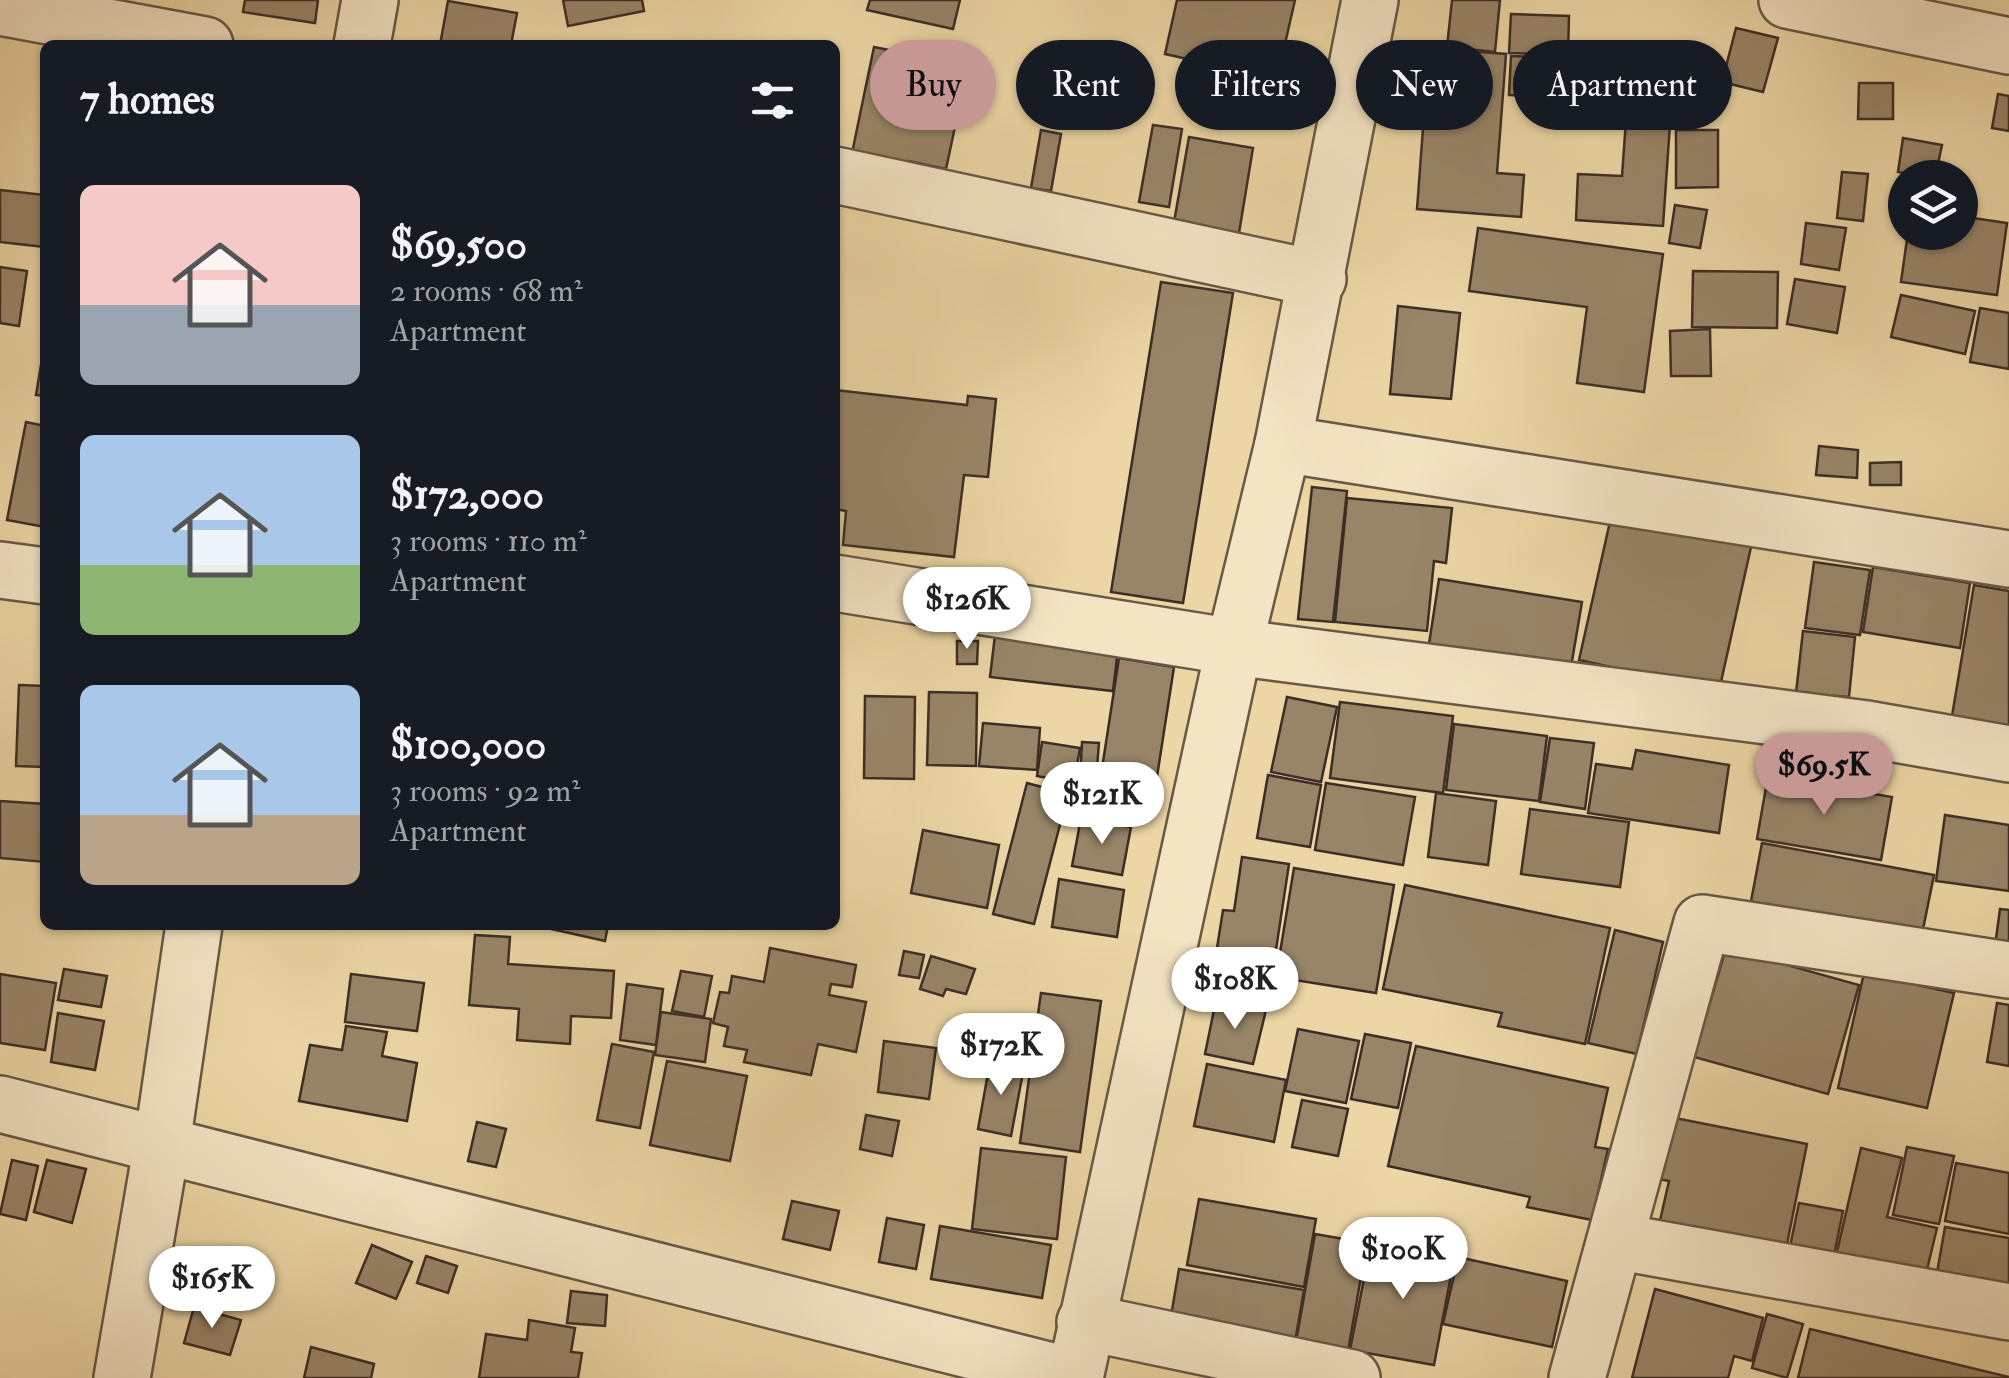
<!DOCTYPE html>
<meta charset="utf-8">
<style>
:root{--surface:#171b24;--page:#20242c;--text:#f1f3f6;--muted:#9ea1a6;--accent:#c59692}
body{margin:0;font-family:"IM FELL Double Pica",serif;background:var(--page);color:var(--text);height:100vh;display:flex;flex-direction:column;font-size:38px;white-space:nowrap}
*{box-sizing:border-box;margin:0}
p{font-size:32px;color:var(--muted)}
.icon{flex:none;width:55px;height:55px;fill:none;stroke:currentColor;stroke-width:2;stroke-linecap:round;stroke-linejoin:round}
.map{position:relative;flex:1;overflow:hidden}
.side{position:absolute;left:40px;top:40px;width:800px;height:890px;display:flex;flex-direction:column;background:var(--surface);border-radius:15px;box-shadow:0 2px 8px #0004}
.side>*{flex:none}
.banner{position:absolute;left:870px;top:40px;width:950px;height:90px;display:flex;gap:20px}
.controls{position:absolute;left:1888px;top:160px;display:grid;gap:20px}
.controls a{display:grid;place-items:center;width:90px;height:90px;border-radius:50%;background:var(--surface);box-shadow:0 2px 8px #0004;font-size:50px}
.price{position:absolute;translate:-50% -85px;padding:0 22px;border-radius:35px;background:#fff;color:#222;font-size:32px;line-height:65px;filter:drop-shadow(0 2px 5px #0008)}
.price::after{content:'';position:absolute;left:50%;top:60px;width:30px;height:22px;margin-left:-15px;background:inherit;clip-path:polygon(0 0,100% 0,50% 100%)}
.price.active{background:var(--accent);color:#111}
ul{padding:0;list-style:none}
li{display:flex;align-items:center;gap:30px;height:250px;padding:0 40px}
li span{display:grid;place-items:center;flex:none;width:280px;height:200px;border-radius:15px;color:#555}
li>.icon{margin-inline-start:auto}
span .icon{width:120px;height:120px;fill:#fffc;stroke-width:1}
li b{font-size:42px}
h2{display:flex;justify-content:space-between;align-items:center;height:120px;padding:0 40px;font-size:42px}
.chip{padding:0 35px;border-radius:45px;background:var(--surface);box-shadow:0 2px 8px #0004;font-size:35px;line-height:90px}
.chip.active{background:var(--accent);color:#111}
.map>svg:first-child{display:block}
.building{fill:#988568;stroke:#3c2e26;stroke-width:2.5}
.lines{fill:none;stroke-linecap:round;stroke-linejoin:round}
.minor-casing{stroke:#685846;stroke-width:60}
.minor{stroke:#f3e4c4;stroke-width:55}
</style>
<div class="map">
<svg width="2009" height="1378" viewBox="0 0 2009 1378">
<rect width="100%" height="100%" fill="#ecd6a5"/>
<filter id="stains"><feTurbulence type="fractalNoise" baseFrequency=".002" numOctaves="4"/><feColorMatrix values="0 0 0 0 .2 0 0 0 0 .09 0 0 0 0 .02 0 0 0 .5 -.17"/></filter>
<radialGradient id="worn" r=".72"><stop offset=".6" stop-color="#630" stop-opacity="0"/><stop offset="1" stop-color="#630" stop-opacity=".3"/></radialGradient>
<g class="building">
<polygon points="245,0 318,0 315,23 243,12"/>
<polygon points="563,0 642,0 644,11 568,26"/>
<polygon points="870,0 960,0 953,29 867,10"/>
<polygon points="1177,0 1295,0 1277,79 1165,54"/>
<polygon points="1452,0 1500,0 1495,52 1447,47"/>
<polygon points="448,1 517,13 511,45 440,45"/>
<polygon points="1511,14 1569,16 1568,55 1509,53"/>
<polygon points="1736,28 1778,38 1763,92 1722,82"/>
<polygon points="874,47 968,66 946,169 908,161 906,170 851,158"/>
<polygon points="1429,48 1506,54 1497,173 1524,175 1521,217 1417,209"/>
<polygon points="1511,56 1562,58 1561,97 1509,95"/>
<polygon points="1859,83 1893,83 1893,119 1858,119"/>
<polygon points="1628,92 1672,95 1663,226 1576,220 1578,174 1622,176"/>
<polygon points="1998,94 2009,96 2009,131 1992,128"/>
<polygon points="1153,125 1182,129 1169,207 1139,202"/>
<polygon points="1041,130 1061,134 1051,191 1031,188"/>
<polygon points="1676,130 1718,130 1718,187 1676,188"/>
<polygon points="1189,137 1253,148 1238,239 1173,228"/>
<polygon points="1903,138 1942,145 1935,178 1898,172"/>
<polygon points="1842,172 1868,174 1863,221 1837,218"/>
<polygon points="0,190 45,195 45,247 0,242"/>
<polygon points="1675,205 1707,210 1700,248 1669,243"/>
<polygon points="1960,216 2007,223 1997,295 1901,282 1908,232 1960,232"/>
<polygon points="1806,223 1846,228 1839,270 1801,264"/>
<polygon points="1478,228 1663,254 1644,392 1577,383 1587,307 1469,291"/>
<polygon points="0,267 27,271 19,326 0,323"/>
<polygon points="1693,271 1778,272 1777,328 1692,327"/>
<polygon points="1795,279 1845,287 1837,333 1787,324"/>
<polygon points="1161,282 1233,293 1183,603 1111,592"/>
<polygon points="1901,295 1975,311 1965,354 1891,337"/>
<polygon points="1398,306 1460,313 1451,399 1390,394"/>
<polygon points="1980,308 2009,313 2009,369 1970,362"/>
<polygon points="1710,329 1711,376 1671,376 1670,331"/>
<polygon points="45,341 45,396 36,395"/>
<polygon points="835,390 967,405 968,396 996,399 988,477 964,475 954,557 843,545 846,511 835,509"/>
<polygon points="26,422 45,426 45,527 7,520"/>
<polygon points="1819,446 1858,450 1857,478 1816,475"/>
<polygon points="1901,462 1901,485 1870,485 1870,463"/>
<polygon points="1312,487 1347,491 1333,622 1298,619"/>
<polygon points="1347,498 1452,508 1446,563 1434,561 1427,631 1335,622"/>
<polygon points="1611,517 1751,547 1719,691 1579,660"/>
<polygon points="1814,562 1870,570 1860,635 1805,628"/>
<polygon points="1873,567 1970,583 1960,648 1863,632"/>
<polygon points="1439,579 1582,602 1571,667 1429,644"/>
<polygon points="1974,585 2009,591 2009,726 1952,716"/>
<polygon points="1803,631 1855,637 1849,697 1796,693"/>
<polygon points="995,635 1118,649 1113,691 990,677"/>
<polygon points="957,641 978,641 977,664 957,664"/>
<polygon points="1119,658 1174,667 1154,796 1099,788"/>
<polygon points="19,685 45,686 45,767 16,766"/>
<polygon points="929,692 977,693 976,766 927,765"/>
<polygon points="865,696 915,697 914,779 864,778"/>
<polygon points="1287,697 1337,707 1321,782 1271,772"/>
<polygon points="1340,702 1453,716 1443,793 1330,778"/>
<polygon points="983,723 1040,728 1037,770 979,766"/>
<polygon points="1454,724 1547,736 1539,801 1446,790"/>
<polygon points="1550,738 1594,743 1585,809 1540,802"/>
<polygon points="1042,742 1080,748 1074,783 1037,776"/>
<polygon points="1082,742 1099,743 1096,779 1080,778"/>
<polygon points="1636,750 1729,765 1719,833 1588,813 1596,764 1632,769"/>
<polygon points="1268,775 1321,785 1310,847 1257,838"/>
<polygon points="1768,776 1892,797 1881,860 1757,839"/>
<polygon points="1027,783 1068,794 1034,924 993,914"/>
<polygon points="1326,783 1415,797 1403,865 1315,850"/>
<polygon points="1095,791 1130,800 1126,818 1091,810"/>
<polygon points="1436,793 1496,801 1488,865 1428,857"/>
<polygon points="0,801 45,804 45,862 0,858"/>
<polygon points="1530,809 1629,822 1620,887 1521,874"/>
<polygon points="1945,815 2009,825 2009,891 1936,881"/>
<polygon points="1081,818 1131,827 1122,875 1072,866"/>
<polygon points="923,830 999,845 987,908 911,893"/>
<polygon points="1762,843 1934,875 1920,944 1749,912"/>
<polygon points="1242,857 1289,864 1272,976 1214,967 1223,910 1234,911"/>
<polygon points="1294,868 1394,885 1376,993 1276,977"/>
<polygon points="1059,879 1124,890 1117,937 1052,927"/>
<polygon points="1405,885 1610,928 1585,1044 1498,1026 1502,1013 1383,989"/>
<polygon points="2000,909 2009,910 2009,948 1995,946"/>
<polygon points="548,925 608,925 605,941 547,928"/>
<polygon points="1615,930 1663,942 1637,1054 1588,1043"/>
<polygon points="475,935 510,937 508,964 614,971 611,1018 571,1016 570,1044 517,1040 519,1009 469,1005"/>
<polygon points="770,948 856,965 852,987 831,984 829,995 866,1002 856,1052 818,1044 811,1075 744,1062 747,1050 724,1046 728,1027 713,1023 720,992 729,993 732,976 764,982"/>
<polygon points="1726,948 1859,985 1828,1094 1694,1057"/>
<polygon points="904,951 924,955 919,978 899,975"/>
<polygon points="931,956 975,969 966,994 946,989 943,996 920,989"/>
<polygon points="64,969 107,976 101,1007 58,1000"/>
<polygon points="681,971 712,976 704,1017 672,1011"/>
<polygon points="1864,973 1954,993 1927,1108 1838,1088"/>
<polygon points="0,974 56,983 45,1050 0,1043"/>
<polygon points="351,974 424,983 417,1031 345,1022"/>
<polygon points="627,984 663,989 656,1045 620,1040"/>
<polygon points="1041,993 1101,1001 1080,1152 1020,1143"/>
<polygon points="1216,1000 1266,1010 1253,1064 1205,1054"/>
<polygon points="1997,1003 2009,1005 2009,1066 1987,1062"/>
<polygon points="661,1012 711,1019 705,1062 655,1055"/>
<polygon points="58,1013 104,1021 95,1070 51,1062"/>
<polygon points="346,1026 387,1032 382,1056 417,1063 407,1121 299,1101 310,1045 342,1050"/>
<polygon points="1298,1029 1359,1041 1346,1103 1285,1091"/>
<polygon points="1365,1034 1411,1043 1398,1108 1351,1099"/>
<polygon points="884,1041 936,1048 929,1099 878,1092"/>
<polygon points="612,1044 654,1052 640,1128 597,1120"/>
<polygon points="1416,1046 1608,1088 1595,1147 1608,1149 1592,1220 1527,1207 1530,1197 1388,1166"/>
<polygon points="667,1061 747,1076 730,1161 650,1145"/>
<polygon points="990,1062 1024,1067 1011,1136 978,1129"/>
<polygon points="1207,1064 1286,1080 1274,1142 1194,1126"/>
<polygon points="1302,1100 1348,1109 1338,1156 1292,1147"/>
<polygon points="866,1115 899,1121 892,1156 860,1149"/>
<polygon points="1665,1116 1807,1144 1784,1259 1657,1234 1669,1181 1653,1178"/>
<polygon points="477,1122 506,1129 496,1167 468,1161"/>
<polygon points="1907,1147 1954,1156 1939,1224 1893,1215"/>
<polygon points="981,1148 1066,1157 1057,1239 972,1229"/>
<polygon points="1861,1148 1902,1158 1887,1217 1937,1228 1925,1278 1833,1269"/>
<polygon points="12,1160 38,1166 26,1220 0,1214"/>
<polygon points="47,1160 86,1169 72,1223 34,1212"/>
<polygon points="1956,1163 2009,1173 2009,1234 1945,1221"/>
<polygon points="1199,1199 1316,1219 1304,1287 1187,1265"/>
<polygon points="792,1201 839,1211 830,1250 783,1239"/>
<polygon points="1799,1203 1843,1211 1831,1270 1787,1261"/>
<polygon points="887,1218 924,1225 916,1269 879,1262"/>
<polygon points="940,1226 1051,1245 1042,1298 931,1279"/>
<polygon points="1945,1227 2009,1238 2009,1303 1934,1290"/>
<polygon points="1315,1234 1367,1243 1348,1351 1296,1342"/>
<polygon points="1372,1238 1455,1254 1434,1365 1350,1350"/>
<polygon points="372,1245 412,1262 396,1299 356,1283"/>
<polygon points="426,1256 457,1266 448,1293 417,1283"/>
<polygon points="1458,1257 1567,1281 1552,1347 1443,1324"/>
<polygon points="1179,1269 1304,1290 1295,1342 1170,1322"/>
<polygon points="1655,1289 1763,1318 1752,1361 1734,1356 1728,1378 1632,1378"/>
<polygon points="571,1291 607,1295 605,1326 567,1323"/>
<polygon points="194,1307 241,1320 230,1355 184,1343"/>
<polygon points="1767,1314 1803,1324 1787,1378 1752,1368"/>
<polygon points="529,1320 575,1328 571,1352 582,1353 578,1378 479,1378 486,1334 527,1340"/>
<polygon points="1810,1329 2009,1377 2009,1378 1798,1378"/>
<polygon points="311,1347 374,1364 371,1378 304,1378"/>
</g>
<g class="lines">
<defs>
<g id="minor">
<polyline points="1787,0 2009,46"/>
<polyline points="0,7 205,45"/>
<polyline points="362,45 370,0"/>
<polyline points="835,175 1318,279"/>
<polyline points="1283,444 2009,559"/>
<polyline points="0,570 45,576"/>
<polyline points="835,583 1234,647 1867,729 2009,754"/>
<polyline points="0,1104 1075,1377"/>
<polyline points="1615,1241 2009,1312"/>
<polyline points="1085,1322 1352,1378"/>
<polyline points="122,1378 162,1144 194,925"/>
<polyline points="1075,1378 1234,647 1283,444 1370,0"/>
<polyline points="1577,1378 1702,923 2009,970"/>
</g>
</defs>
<use href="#minor" class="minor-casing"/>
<use href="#minor" class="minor"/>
</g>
<rect width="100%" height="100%" filter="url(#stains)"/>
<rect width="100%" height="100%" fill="url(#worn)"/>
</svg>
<div class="controls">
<a><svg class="icon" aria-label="layers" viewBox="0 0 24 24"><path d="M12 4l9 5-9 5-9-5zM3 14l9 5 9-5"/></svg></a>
</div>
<b class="price" style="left:967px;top:652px">$126K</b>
<b class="price active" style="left:1824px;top:818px">$69.5K</b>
<b class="price" style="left:1102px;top:847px">$121K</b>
<b class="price" style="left:1235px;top:1032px">$108K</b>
<b class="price" style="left:1001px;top:1098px">$172K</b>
<b class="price" style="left:1403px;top:1302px">$100K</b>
<b class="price" style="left:212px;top:1331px">$165K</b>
<div class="banner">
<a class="chip active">Buy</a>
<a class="chip">Rent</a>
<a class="chip">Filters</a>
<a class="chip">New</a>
<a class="chip">Apartment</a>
</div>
<section class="side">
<h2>7 homes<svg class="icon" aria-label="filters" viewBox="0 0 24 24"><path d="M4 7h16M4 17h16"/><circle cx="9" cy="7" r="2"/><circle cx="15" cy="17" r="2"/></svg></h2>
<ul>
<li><span style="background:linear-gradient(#f6c9c9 60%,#9aa5b1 0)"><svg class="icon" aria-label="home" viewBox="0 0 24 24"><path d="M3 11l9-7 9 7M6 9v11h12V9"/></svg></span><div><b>$69,500</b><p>2 rooms · 68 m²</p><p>Apartment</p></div></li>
<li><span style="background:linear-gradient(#a9c7e8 65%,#8fb573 0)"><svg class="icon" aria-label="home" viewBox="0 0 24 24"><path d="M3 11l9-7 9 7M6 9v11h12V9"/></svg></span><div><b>$172,000</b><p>3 rooms · 110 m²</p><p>Apartment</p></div></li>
<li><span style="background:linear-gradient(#a9c7e8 65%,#b9a48a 0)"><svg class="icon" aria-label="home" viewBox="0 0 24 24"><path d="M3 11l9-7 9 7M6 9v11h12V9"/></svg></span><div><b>$100,000</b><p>3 rooms · 92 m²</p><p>Apartment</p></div></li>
</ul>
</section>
</div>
